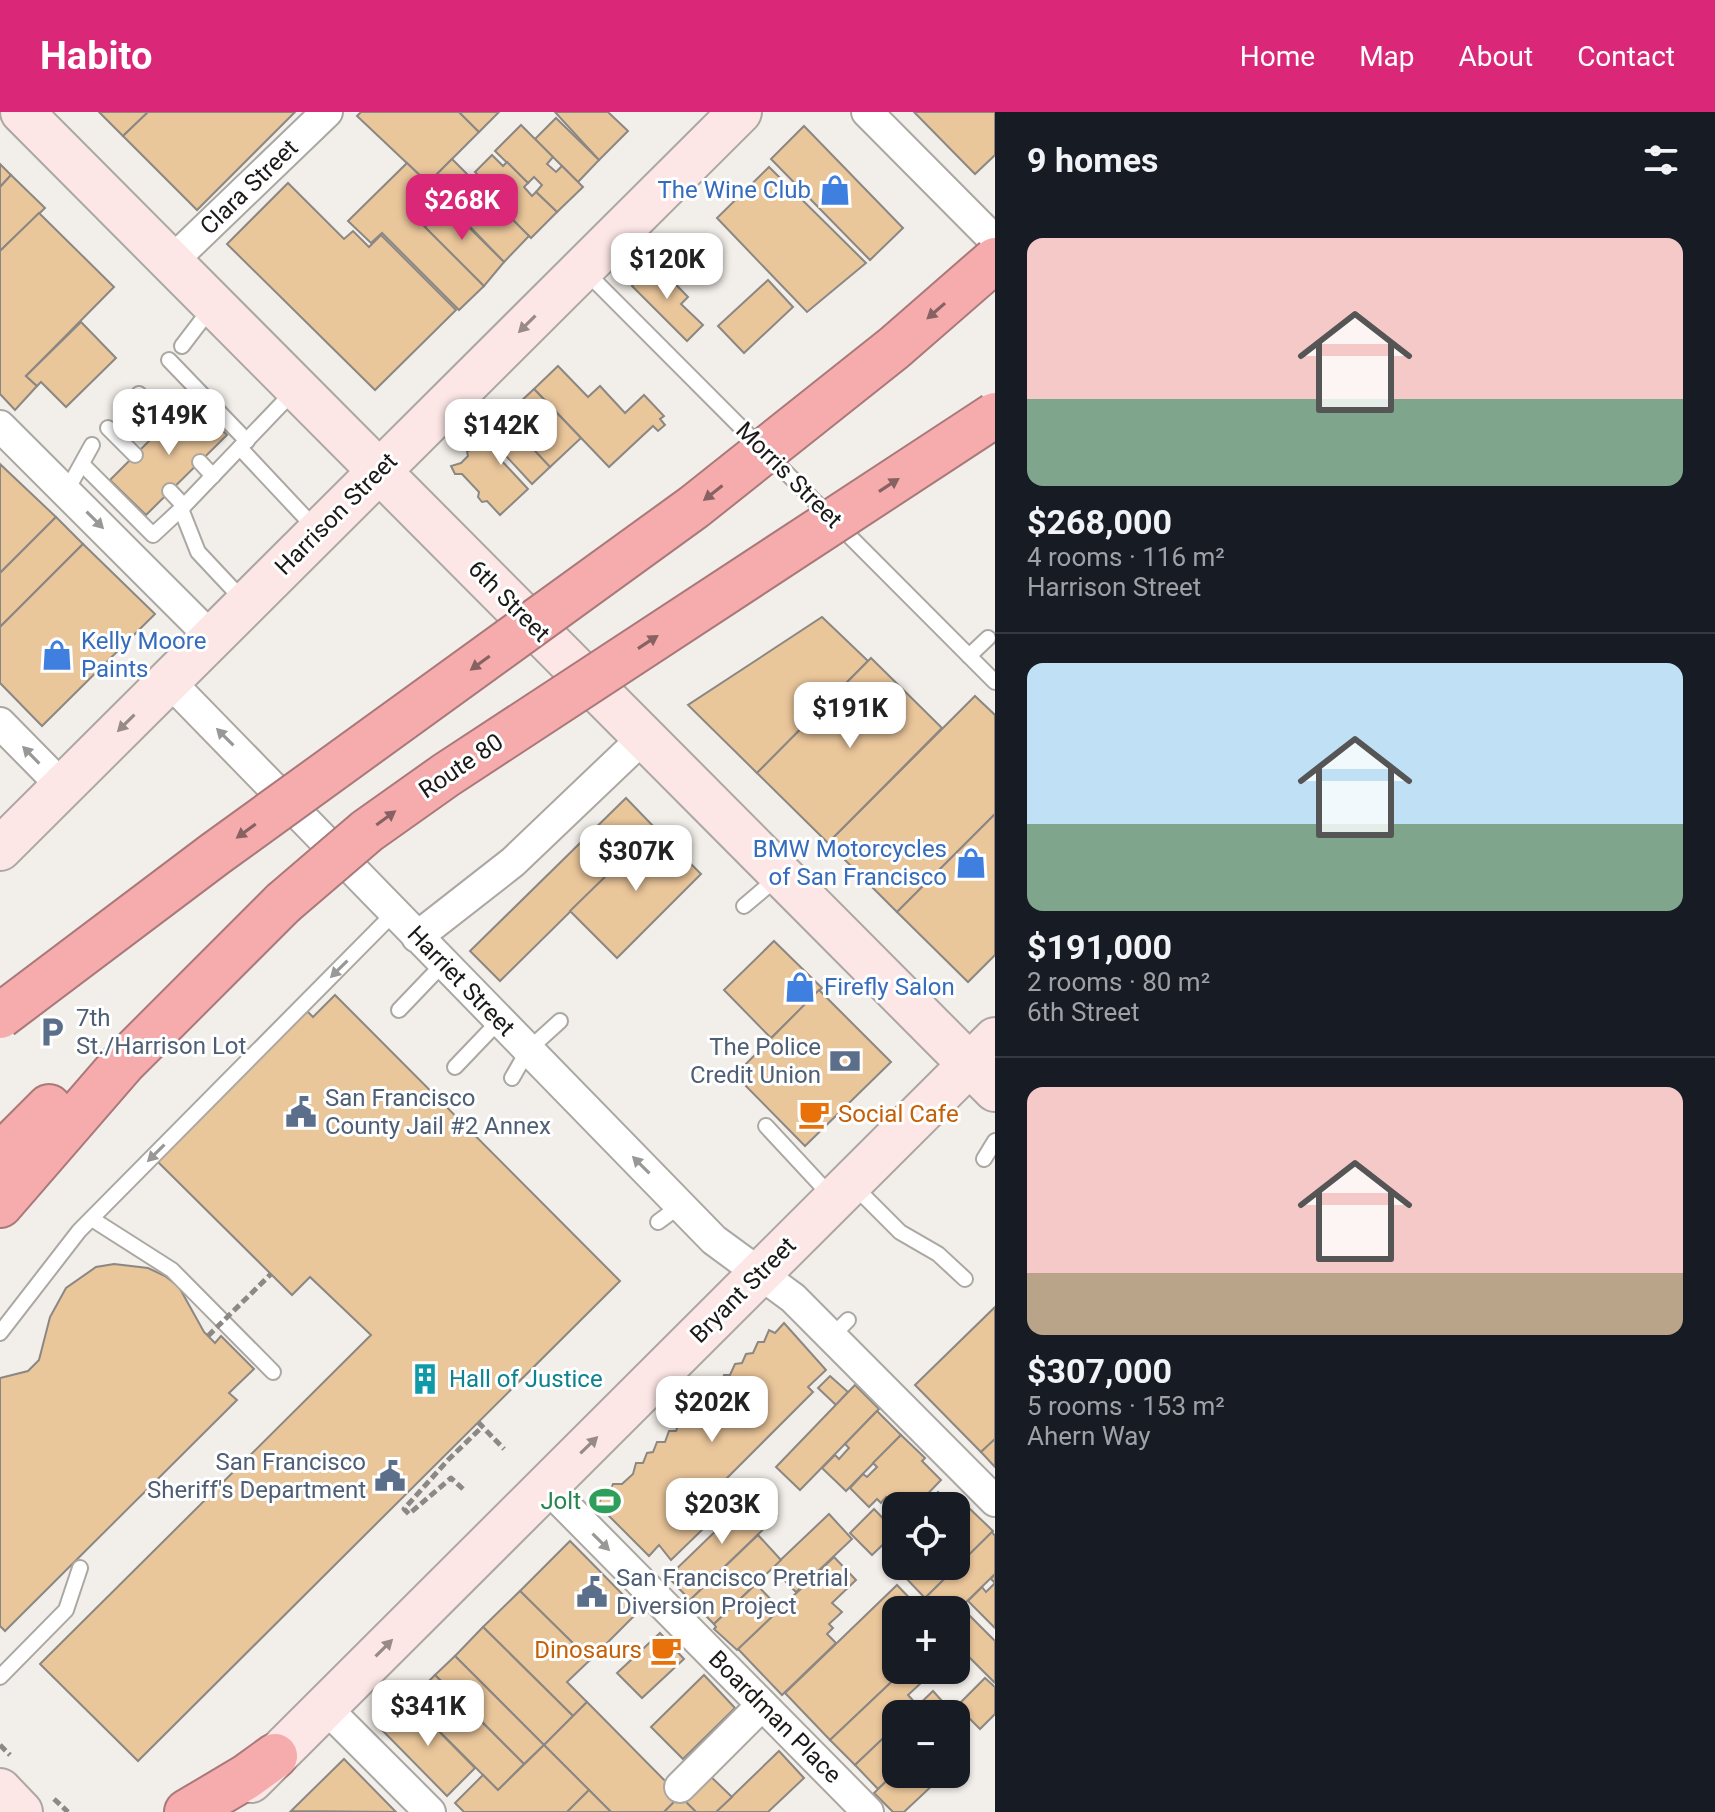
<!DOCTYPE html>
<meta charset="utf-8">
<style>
:root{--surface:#171b24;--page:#20242c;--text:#f1f3f6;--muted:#9ea1a6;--line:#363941;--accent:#db2777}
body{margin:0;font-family:Roboto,sans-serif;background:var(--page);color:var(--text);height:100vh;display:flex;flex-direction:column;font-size:30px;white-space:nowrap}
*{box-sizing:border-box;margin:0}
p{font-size:26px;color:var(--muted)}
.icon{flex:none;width:44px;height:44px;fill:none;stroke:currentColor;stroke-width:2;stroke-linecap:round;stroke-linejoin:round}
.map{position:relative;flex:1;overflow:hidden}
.drawer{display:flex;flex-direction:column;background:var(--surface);width:720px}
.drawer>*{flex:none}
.tools{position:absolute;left:882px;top:1380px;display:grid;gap:16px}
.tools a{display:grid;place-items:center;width:88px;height:88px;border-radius:16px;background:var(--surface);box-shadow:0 2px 6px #0004;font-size:40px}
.price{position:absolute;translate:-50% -68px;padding:0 18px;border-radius:16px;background:#fff;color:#222;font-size:26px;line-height:52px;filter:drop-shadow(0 2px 4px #0008)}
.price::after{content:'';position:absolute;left:50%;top:48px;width:24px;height:18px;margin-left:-12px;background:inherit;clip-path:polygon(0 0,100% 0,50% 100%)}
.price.selected{background:var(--accent);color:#fff}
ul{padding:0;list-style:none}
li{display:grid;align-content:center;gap:16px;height:424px;padding:0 32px}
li+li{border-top:2px solid var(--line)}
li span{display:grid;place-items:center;height:248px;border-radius:16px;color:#555}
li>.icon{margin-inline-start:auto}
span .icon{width:144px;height:144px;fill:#fffc;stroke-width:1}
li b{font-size:34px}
h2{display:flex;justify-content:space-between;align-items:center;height:96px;padding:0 32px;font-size:34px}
header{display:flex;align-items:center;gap:48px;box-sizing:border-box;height:112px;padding:0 40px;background:var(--accent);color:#fff}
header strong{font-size:38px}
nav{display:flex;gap:44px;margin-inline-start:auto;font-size:28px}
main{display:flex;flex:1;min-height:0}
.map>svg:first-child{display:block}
.building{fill:#eac69b;stroke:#8b8783;stroke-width:2}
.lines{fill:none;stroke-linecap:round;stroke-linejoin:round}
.lane-casing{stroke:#aba7a2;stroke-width:18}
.street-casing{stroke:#aba7a2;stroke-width:34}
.secondary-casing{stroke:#aba7a2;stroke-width:46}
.highway-casing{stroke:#a97979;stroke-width:48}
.path{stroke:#8b8885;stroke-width:5;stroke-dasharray:8 4;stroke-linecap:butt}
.lane{stroke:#fff;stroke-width:14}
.street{stroke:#fff;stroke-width:30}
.secondary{stroke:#fce6e6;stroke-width:42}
.highway{stroke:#f6acad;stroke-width:44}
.highway-bridge-casing{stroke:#a97979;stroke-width:48;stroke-linecap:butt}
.path-bridge{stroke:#8b8885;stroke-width:5;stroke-dasharray:8 4;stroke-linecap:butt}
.highway-bridge{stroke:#f6acad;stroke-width:44}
.oneway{fill:#886262}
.oneway2{fill:#978a89}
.oneway3{fill:#989897}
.labels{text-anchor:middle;stroke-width:6;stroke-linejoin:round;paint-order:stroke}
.street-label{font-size:24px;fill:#1b1918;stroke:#fff}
.shop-label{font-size:24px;fill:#366cbe;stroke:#fff;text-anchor:end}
.service-label{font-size:24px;fill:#4e5e75;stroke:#fff;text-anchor:start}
.food-label{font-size:24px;fill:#c56008;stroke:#fff;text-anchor:start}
.culture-label{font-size:24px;fill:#0d838f;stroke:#fff;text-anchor:start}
.leisure-label{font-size:24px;fill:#27864d;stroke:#fff;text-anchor:end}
</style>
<header>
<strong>Habito</strong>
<nav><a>Home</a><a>Map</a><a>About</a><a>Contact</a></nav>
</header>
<main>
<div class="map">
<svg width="995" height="1700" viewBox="0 0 995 1700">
<rect width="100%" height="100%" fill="#f2eee9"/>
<g class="building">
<polygon points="99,0 148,0 123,24"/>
<polygon points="148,0 295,0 197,98 123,24"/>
<polygon points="361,0 459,0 479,20 428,71 357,4"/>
<polygon points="459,0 499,0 479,20"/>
<polygon points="555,0 608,0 628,19 599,48"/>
<polygon points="914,0 995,0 995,43 975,62"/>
<polygon points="556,6 599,48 578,70 535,27"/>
<polygon points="521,13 553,45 547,52 556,60 562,54 583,75 557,100 536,80 542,73 534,65 528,71 495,39"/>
<polygon points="804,14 903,116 870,148 771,47"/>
<polygon points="492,43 503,54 507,50 528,71 524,75 532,84 536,80 557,100 531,126 509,104 513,100 506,93 502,97 481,76 486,71 475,60"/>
<polygon points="452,47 529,124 504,150 428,71"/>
<polygon points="407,51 434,77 410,100 484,174 459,198 382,121 371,131 348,109"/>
<polygon points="0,52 11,63 0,75"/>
<polygon points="769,55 866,151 807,200 717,106"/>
<polygon points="11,63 45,96 0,139 0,75"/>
<polygon points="288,71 344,127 353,119 369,135 381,123 456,198 375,278 227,132"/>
<polygon points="435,82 504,150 484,174 425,115 436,104 424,93"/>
<polygon points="39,101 114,175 26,264 37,274 15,298 0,282 0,139"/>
<polygon points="655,151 688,185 681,192 703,213 687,229 632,174"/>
<polygon points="768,168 793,195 744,241 718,214"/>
<polygon points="81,210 116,246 66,295 41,270 37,274 26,264"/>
<polygon points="558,254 588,285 600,274 625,301 644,283 664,304 660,307 665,313 658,319 653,314 609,355 534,277"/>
<polygon points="534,277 581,326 550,355 503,306"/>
<polygon points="191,287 227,323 146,403 110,368"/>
<polygon points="506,308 550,355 532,372 506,344 501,348 528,377 500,403 487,389 482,390 478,385 479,380 462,362 455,362 451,354 461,351 468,344 467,340 487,326 486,321 490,317 496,318"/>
<polygon points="0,352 56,405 0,461"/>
<polygon points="56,405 83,432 0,515 0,461"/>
<polygon points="83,432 155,502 42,614 0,571 0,515"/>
<polygon points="822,505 868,549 757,661 688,593"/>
<polygon points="871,546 942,616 828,731 757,661"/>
<polygon points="975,584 995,603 995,702 897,800 828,731"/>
<polygon points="626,686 655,716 500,869 470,839"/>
<polygon points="995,702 995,843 968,870 897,800"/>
<polygon points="655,716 701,762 617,846 570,799"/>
<polygon points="774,829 822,876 771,926 724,878"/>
<polygon points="819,878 891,950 805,1034 735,963"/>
<polygon points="335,883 620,1169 138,1649 40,1552 371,1223 310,1165 292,1183 157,1049 306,898 313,905"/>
<polygon points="114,1152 148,1156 165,1164 179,1175 204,1220 215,1231 221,1224 254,1257 229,1281 237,1288 5,1519 0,1514 0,1266 28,1259 39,1248 50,1205 66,1176 96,1155"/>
<polygon points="995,1195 995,1327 981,1340 915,1273"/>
<polygon points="784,1211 826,1258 808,1275 813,1280 691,1402 704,1416 671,1448 659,1433 649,1444 598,1393 603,1382 609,1382 613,1372 622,1372 633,1362 636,1351 643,1351 647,1341 653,1340 657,1330 665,1330 669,1319 676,1319 680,1308 686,1308 691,1297 698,1297 702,1286 709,1285 713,1274 720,1274 724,1263 730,1263 735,1252 742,1251 746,1242 753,1241 758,1230 764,1230 769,1218 775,1221"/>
<polygon points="830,1264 848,1280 836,1293 818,1276"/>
<polygon points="855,1273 879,1297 800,1378 776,1355"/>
<polygon points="877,1299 901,1323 846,1379 822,1356 835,1343 839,1347 849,1336 845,1332"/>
<polygon points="901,1323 925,1346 922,1349 941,1368 916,1394 896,1395 886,1385 881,1391 877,1387 869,1395 850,1376 863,1362 867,1365 877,1355 873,1351"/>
<polygon points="995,1327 995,1355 981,1340"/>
<polygon points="938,1380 952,1394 924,1394"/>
<polygon points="755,1381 777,1404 690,1488 668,1465"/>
<polygon points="969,1396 993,1419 925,1486 902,1462 910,1454 956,1454 956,1409"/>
<polygon points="874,1397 896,1420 872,1443 850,1421"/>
<polygon points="829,1402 852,1427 796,1480 772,1456"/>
<polygon points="992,1420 995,1424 995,1462 956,1500 956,1498 923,1498 918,1493"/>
<polygon points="758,1423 781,1448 714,1512 690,1488"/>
<polygon points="570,1429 639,1499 590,1548 520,1479"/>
<polygon points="834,1445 856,1468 832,1491 842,1500 829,1512 833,1516 827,1522 836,1531 782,1583 738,1537"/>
<polygon points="995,1462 995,1516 968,1489 982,1475 986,1480 995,1471 991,1467"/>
<polygon points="756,1472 780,1497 737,1538 714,1517 716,1515 714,1512"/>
<polygon points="897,1473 921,1498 896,1498 896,1558 904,1558 830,1628 785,1581"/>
<polygon points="520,1479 590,1548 567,1570 587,1590 573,1604 483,1515"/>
<polygon points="961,1495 995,1529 995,1571 956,1532 956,1500"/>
<polygon points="483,1515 573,1604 544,1633 455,1544"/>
<polygon points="660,1521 684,1547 642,1586 617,1561"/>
<polygon points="455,1544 544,1633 524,1652 435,1563"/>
<polygon points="904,1558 935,1558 908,1583 918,1594 909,1602 896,1602 896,1614 855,1653 830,1628"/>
<polygon points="435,1563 524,1652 498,1678 409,1589"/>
<polygon points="704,1563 735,1596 683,1647 651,1615"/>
<polygon points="985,1566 995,1575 995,1602 980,1617 957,1594"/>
<polygon points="933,1579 952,1600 950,1602 909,1602"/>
<polygon points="409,1589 475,1656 447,1684 381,1617"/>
<polygon points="587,1590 680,1684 664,1700 611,1700 544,1633"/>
<polygon points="896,1614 896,1660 878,1677 855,1653"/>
<polygon points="956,1626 968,1639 956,1650"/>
<polygon points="544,1633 589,1678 567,1700 464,1700 455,1691 483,1663 498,1678"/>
<polygon points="779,1639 804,1666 768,1700 716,1700"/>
<polygon points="344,1647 396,1700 291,1699"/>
<polygon points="705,1659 732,1685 716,1700 696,1700 680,1684"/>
<polygon points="896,1660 931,1662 937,1669 904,1700 893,1700 874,1681"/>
<polygon points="589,1678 611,1700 567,1700"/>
<polygon points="680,1684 696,1700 664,1700"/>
</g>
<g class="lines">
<defs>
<g id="lane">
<polyline points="586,160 995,570"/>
<polyline points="182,234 211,196"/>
<polyline points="169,248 247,329"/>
<polyline points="139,282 166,312"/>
<polyline points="108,316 135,343"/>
<polyline points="240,336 316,417"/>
<polyline points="200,350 213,364"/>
<polyline points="83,353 153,423 181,397"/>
<polyline points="170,379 184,394"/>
<polyline points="66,380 92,333"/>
<polyline points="243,488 198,440 181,397 294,279"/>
<polyline points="969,544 988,526"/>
<polyline points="744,794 777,766"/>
<polyline points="399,898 443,852"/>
<polyline points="455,955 499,909"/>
<polyline points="512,966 528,938 560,909"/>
<polyline points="766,1014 831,1084"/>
<polyline points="984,1047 995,1029"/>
<polyline points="853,1073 900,1120 938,1142 965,1167"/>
<polyline points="92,1107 172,1158 273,1260"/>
<polyline points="658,1110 681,1093"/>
<polyline points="0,1221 79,1119 394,801"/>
<polyline points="832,1224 848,1208"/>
<polyline points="0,1565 66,1498 80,1456"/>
</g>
<g id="street">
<polyline points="867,0 995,129"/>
<polyline points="171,150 327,0"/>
<polyline points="0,314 212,526"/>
<polyline points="169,569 714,1128 793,1186 995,1389"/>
<polyline points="0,611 63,675"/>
<polyline points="417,825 513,750 644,625"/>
<polyline points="546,1374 868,1700"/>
<polyline points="325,1595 430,1700"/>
<polyline points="680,1675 762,1593"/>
</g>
<g id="secondary">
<polyline points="22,0 995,978"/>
<polyline points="0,737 740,0"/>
<polyline points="251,1669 995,927"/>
<polyline points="0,1678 21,1700"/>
</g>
<g id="highway">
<polyline points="0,1044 49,995"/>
<polyline points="0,1093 123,951 283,791"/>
<polyline points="187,1700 246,1665 275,1644"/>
</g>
</defs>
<use href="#lane" class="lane-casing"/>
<use href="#street" class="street-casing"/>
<use href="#secondary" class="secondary-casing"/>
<use href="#highway" class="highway-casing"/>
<g class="path">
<polyline points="478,1310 504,1337"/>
<polyline points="463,1377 451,1366 409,1402 404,1397 448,1348 482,1315"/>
<polyline points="0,1633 10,1643"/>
<polyline points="54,1687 68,1700"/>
</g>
<use href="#lane" class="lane"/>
<use href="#street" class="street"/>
<use href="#secondary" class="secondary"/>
<use href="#highway" class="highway"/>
<defs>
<g id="highway-bridge">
<polyline points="283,791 367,719 446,663 995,303"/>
<polyline points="0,904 215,742 694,395 894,236 995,148"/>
</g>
</defs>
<use href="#highway-bridge" class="highway-bridge-casing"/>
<polyline class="path-bridge" points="208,1224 271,1162"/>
<use href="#highway-bridge" class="highway-bridge"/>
</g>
<defs><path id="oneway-solid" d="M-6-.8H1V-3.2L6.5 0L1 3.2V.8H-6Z" transform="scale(2)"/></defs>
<g class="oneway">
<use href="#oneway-solid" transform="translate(936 199) rotate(139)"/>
<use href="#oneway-solid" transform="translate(889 373) rotate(-33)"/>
<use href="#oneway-solid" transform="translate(713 381) rotate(142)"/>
<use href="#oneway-solid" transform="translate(648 530) rotate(-33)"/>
<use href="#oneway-solid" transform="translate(480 551) rotate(144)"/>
<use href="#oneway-solid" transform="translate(386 706) rotate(-36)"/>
<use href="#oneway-solid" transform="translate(246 719) rotate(144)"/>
</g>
<g class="oneway2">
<use href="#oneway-solid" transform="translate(527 212) rotate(135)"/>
<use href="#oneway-solid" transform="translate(126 611) rotate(135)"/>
<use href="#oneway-solid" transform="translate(589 1333) rotate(-44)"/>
<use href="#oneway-solid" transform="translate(384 1536) rotate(-45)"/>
</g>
<g class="oneway3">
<use href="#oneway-solid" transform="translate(95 408) rotate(45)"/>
<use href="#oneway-solid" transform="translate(225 625) rotate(-135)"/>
<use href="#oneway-solid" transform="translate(31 643) rotate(-134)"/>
<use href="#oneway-solid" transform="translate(339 857) rotate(135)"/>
<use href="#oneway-solid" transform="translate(156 1041) rotate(135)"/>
<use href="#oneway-solid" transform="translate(641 1053) rotate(-135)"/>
<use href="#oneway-solid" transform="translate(601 1430) rotate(45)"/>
</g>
<defs>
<symbol id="shop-bare" viewBox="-9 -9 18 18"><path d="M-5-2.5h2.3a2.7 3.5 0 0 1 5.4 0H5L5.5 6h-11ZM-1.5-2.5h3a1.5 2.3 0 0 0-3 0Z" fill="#3f7fe0" stroke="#fff" stroke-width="2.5" paint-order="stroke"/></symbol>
<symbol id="parking-bare" viewBox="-9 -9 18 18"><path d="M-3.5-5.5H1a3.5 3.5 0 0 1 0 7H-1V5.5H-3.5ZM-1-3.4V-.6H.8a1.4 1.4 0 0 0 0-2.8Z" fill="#5c6f8a" stroke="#fff" stroke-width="2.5" paint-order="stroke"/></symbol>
<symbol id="bank-bare" viewBox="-9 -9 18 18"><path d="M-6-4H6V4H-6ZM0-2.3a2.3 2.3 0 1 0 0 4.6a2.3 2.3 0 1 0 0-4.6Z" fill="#5c6f8a" stroke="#fff" stroke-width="2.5" paint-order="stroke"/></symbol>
<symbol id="civic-bare" viewBox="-9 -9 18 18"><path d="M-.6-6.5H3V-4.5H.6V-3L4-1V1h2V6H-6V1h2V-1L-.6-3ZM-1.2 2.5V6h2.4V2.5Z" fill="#5c6f8a" stroke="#fff" stroke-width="2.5" paint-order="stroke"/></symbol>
<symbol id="cafe-bare" viewBox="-9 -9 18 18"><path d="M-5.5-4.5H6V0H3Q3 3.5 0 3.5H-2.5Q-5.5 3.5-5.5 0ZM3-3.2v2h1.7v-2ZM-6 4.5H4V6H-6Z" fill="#e8710a" stroke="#fff" stroke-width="2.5" paint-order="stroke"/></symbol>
<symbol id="building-bare" viewBox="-9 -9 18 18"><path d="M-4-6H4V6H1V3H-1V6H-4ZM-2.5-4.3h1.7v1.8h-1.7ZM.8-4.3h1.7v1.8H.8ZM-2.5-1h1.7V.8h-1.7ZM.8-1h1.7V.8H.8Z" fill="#0f9aa8" stroke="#fff" stroke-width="2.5" paint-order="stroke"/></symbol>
<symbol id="stadium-bare" viewBox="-9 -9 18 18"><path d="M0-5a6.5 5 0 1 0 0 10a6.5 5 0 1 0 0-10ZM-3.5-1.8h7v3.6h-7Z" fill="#2e9e5b" stroke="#fff" stroke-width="2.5" paint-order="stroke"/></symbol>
</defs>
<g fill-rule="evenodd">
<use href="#shop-bare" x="813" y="56" width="44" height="44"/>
<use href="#shop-bare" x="35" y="521" width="44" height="44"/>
<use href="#shop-bare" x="949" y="729" width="44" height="44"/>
<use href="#shop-bare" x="778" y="853" width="44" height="44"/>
<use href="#parking-bare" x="30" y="898" width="44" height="44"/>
<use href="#bank-bare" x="823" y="927" width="44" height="44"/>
<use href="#civic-bare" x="279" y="978" width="44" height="44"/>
<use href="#cafe-bare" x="792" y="980" width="44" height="44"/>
<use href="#building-bare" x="403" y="1245" width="44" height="44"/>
<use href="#civic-bare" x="368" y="1342" width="44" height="44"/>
<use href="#stadium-bare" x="583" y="1367" width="44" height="44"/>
<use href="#civic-bare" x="570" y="1458" width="44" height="44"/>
<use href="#cafe-bare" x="644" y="1516" width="44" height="44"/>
</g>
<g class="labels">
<g class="street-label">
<text transform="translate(249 75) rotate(-44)" y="8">Clara Street</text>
<text transform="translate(789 363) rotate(45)" y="8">Morris Street</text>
<text transform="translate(336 402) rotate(-45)" y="8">Harrison Street</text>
<text transform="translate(509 489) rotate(45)" y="8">6th Street</text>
<text transform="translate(461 654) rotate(-34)" y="8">Route 80</text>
<text transform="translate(461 869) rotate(46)" y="8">Harriet Street</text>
<text transform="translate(743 1178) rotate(-45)" y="8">Bryant Street</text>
<text transform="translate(775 1605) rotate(45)" y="8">Boardman Place</text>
</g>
<g class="shop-label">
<text x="811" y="86">The Wine Club</text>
<text x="81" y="537" text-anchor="start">Kelly Moore<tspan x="81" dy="28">Paints</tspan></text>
<text x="947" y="745">BMW Motorcycles<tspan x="947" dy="28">of San Francisco</tspan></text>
<text x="824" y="883" text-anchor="start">Firefly Salon</text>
</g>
<g class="service-label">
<text x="76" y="914">7th<tspan x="76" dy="28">St./Harrison Lot</tspan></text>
<text x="821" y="943" text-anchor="end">The Police<tspan x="821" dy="28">Credit Union</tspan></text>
<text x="325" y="994">San Francisco<tspan x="325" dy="28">County Jail #2 Annex</tspan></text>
<text x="366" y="1358" text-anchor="end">San Francisco<tspan x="366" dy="28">Sheriff's Department</tspan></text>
<text x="616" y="1474">San Francisco Pretrial<tspan x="616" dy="28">Diversion Project</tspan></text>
</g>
<g class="food-label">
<text x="838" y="1010">Social Cafe</text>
<text x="642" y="1546" text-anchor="end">Dinosaurs</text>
</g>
<g class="culture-label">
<text x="449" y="1275">Hall of Justice</text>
</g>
<g class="leisure-label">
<text x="581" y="1397">Jolt</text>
</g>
</g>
</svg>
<div class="tools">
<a><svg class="icon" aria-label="locate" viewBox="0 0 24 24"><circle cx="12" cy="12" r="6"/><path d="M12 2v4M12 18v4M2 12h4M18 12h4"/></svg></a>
<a>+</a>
<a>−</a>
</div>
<b class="price selected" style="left:462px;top:130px">$268K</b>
<b class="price" style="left:667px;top:189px">$120K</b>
<b class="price" style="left:169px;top:345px">$149K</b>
<b class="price" style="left:501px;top:355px">$142K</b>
<b class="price" style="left:850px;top:638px">$191K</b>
<b class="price" style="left:636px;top:781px">$307K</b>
<b class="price" style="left:712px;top:1332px">$202K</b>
<b class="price" style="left:722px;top:1434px">$203K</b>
<b class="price" style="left:428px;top:1636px">$341K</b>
</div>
<section class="drawer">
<h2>9 homes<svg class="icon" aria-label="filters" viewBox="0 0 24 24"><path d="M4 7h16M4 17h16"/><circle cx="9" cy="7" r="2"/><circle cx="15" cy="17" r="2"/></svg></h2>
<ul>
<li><span style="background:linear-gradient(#f6c9c9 65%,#7fa58c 0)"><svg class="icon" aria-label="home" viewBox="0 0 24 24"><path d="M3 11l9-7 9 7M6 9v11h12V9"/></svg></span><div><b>$268,000</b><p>4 rooms · 116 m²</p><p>Harrison Street</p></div></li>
<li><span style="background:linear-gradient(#bfe0f5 65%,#7fa58c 0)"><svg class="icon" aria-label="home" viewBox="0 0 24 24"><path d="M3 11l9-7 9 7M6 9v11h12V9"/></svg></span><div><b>$191,000</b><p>2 rooms · 80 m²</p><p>6th Street</p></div></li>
<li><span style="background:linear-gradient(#f6c9c9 75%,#b9a48a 0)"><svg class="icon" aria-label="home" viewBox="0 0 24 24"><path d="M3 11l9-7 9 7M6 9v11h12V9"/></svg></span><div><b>$307,000</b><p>5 rooms · 153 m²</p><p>Ahern Way</p></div></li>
</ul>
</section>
</main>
